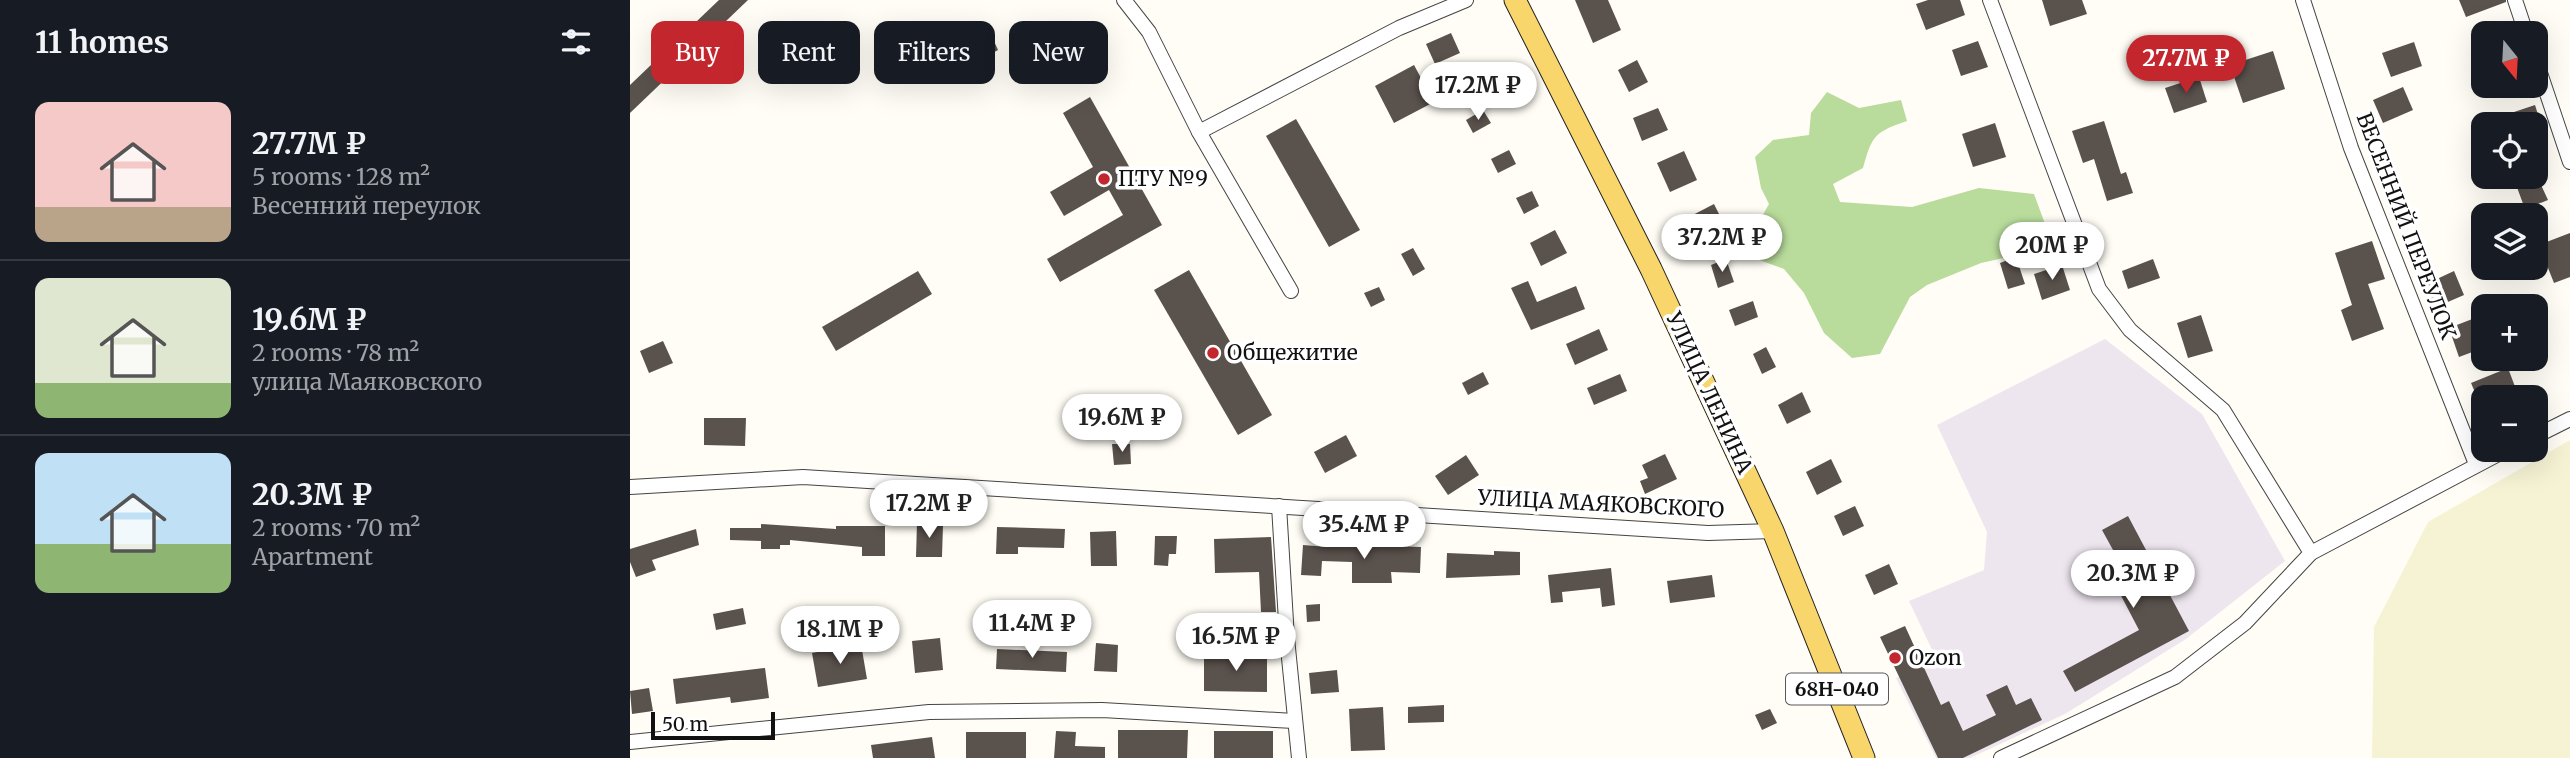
<!DOCTYPE html>
<meta charset="utf-8">
<style>
:root{--surface:#171b24;--page:#20242c;--text:#f1f3f6;--muted:#9ea1a6;--line:#363941;--accent:#c4262e}
body{margin:0;font-family:Merriweather,serif;background:var(--page);color:var(--text);height:100vh;display:flex;flex-direction:column;font-size:26px;white-space:nowrap}
*{box-sizing:border-box;margin:0}
p{font-size:23px;color:var(--muted)}
.icon{flex:none;width:38px;height:38px;fill:none;stroke:currentColor;stroke-width:2;stroke-linecap:round;stroke-linejoin:round}
.map{position:relative;flex:1;overflow:hidden}
.panel{display:flex;flex-direction:column;background:var(--surface);width:630px}
.panel>*{flex:none}
.top-card{position:absolute;left:21px;top:21px;width:665px;height:63px;display:flex;gap:14px}
.needle{width:46px;rotate:162deg}
.fabs{position:absolute;left:1841px;top:21px;display:grid;gap:14px}
.fabs a{display:grid;place-items:center;width:77px;height:77px;border-radius:14px;background:var(--surface);box-shadow:0 7px 28px #0002;font-size:35px}
.scale{position:absolute;left:21px;bottom:18px;width:124px;box-sizing:border-box;padding-left:7px;border:4px solid #111;border-top:0;font-size:19px;line-height:24px;white-space:nowrap;color:#111;-webkit-text-stroke:5px #fff;paint-order:stroke}
.price{position:absolute;translate:-50% -60px;padding:0 16px;border-radius:24px;background:#fff;color:#222;font-size:23px;line-height:46px;filter:drop-shadow(0 2px 4px #0008)}
.price::after{content:'';position:absolute;left:50%;top:42px;width:21px;height:16px;margin-left:-10px;background:inherit;clip-path:polygon(0 0,100% 0,50% 100%)}
.price.selected{background:var(--accent);color:#fff}
ul{padding:0;list-style:none}
li{display:flex;align-items:center;gap:21px;height:175px;padding:0 35px}
li+li{border-top:2px solid var(--line)}
li span{display:grid;place-items:center;flex:none;width:196px;height:140px;border-radius:14px;color:#555}
li>.icon{margin-inline-start:auto}
span .icon{width:84px;height:84px;fill:#fffc;stroke-width:1}
li b{font-size:30px}
h2{display:flex;justify-content:space-between;align-items:center;height:84px;padding:0 35px;font-size:30px}
.pill{padding:0 24px;border-radius:14px;background:var(--surface);box-shadow:0 7px 28px #0002;font-size:24px;line-height:63px}
.pill.selected{background:var(--accent);color:#fff}
main{display:flex;flex:1;min-height:0}
.map>svg:first-child{display:block}
.industrial{fill:#eee6ef}
.farmland{fill:#f6f3d4}
.forest{fill:#b9dc9c}
.building{fill:#5a524d}
.lines{fill:none;stroke-linecap:round;stroke-linejoin:round}
.minor-casing{stroke:#444;stroke-width:16}
.primary-casing{stroke:#222;stroke-width:23}
.minor{stroke:#fff;stroke-width:14}
.primary{stroke:#f9d66b;stroke-width:21}
.poi-dot{fill:#c4262e;stroke:#fff;stroke-width:2.5}
.labels{text-anchor:middle;stroke-width:7;stroke-linejoin:round;paint-order:stroke}
.shield{fill:#fff;stroke:#585858;stroke-width:2}
.shield-label{font-size:19px;font-weight:bold;fill:#111}
.poi-label{font-size:21px;fill:#111;stroke:#fff;text-anchor:start}
.street-label{font-size:21px;fill:#111;stroke:#fff}
</style>
<main>
<section class="panel">
<h2>11 homes<svg class="icon" aria-label="filters" viewBox="0 0 24 24"><path d="M4 7h16M4 17h16"/><circle cx="9" cy="7" r="2"/><circle cx="15" cy="17" r="2"/></svg></h2>
<ul>
<li><span style="background:linear-gradient(#f6c9c9 75%,#b9a48a 0)"><svg class="icon" aria-label="home" viewBox="0 0 24 24"><path d="M3 11l9-7 9 7M6 9v11h12V9"/></svg></span><div><b>27.7M ₽</b><p>5 rooms · 128 m²</p><p>Весенний переулок</p></div></li>
<li><span style="background:linear-gradient(#dfe7d0 75%,#8fb573 0)"><svg class="icon" aria-label="home" viewBox="0 0 24 24"><path d="M3 11l9-7 9 7M6 9v11h12V9"/></svg></span><div><b>19.6M ₽</b><p>2 rooms · 78 m²</p><p>улица Маяковского</p></div></li>
<li><span style="background:linear-gradient(#bfe0f5 65%,#8fb573 0)"><svg class="icon" aria-label="home" viewBox="0 0 24 24"><path d="M3 11l9-7 9 7M6 9v11h12V9"/></svg></span><div><b>20.3M ₽</b><p>2 rooms · 70 m²</p><p>Apartment</p></div></li>
</ul>
</section>
<div class="map">
<svg width="1940" height="758" viewBox="0 0 1940 758">
<rect width="100%" height="100%" fill="#fffdf5"/>
<polygon class="industrial" points="1475,339 1572,414 1655,561 1556,639 1435,714 1340,758 1306,758 1266,678 1306,658 1279,601 1354,570 1357,532 1307,425"/>
<polygon class="farmland" points="1940,440 1940,758 1742,758 1744,627 1798,522"/>
<path class="forest" d="M1197,92L1229,108L1271,100L1277,121C1245,132 1242,135 1233,168L1203,184L1210,202L1282,207L1349,188L1404,194L1421,240L1396,253L1351,263L1297,285L1280,297L1250,354L1222,358L1194,333L1174,293L1154,269L1121,257L1126,227L1139,204L1131,188L1125,157L1143,140L1179,135L1181,113Z"/>
<g class="building">
<polygon points="89,0 118,0 0,113 0,85"/>
<polygon points="945,0 978,0 991,30 963,43"/>
<polygon points="1298,0 1330,0 1335,15 1296,30 1286,4"/>
<polygon points="1412,0 1452,0 1457,14 1420,26"/>
<polygon points="1829,0 1876,0 1876,2 1836,17"/>
<polygon points="359,30 368,50 336,68 329,54 344,46 341,39"/>
<polygon points="821,33 830,53 805,64 796,44"/>
<polygon points="1348,41 1358,67 1331,76 1322,50"/>
<polygon points="1784,42 1792,66 1761,77 1752,53"/>
<polygon points="1643,51 1655,89 1613,103 1600,65"/>
<polygon points="1007,60 1018,82 999,92 988,70"/>
<polygon points="784,65 804,102 764,123 745,86"/>
<polygon points="1569,77 1577,102 1544,113 1535,88"/>
<polygon points="1773,87 1783,110 1753,123 1743,100"/>
<polygon points="460,97 532,225 430,282 417,259 493,215 479,190 434,216 420,192 463,167 433,113"/>
<polygon points="1905,105 1911,124 1884,124 1881,113"/>
<polygon points="1028,108 1038,130 1012,141 1003,118"/>
<polygon points="853,110 861,123 843,133 836,120"/>
<polygon points="666,119 730,230 699,247 636,136"/>
<polygon points="1474,121 1491,174 1496,172 1503,193 1477,201 1464,159 1453,163 1442,131"/>
<polygon points="1365,123 1376,157 1343,167 1332,134"/>
<polygon points="879,150 886,164 868,173 861,159"/>
<polygon points="1054,151 1067,180 1040,192 1027,163"/>
<polygon points="1906,174 1918,200 1895,209 1885,182 1906,177"/>
<polygon points="902,191 909,206 894,214 886,198"/>
<polygon points="1084,204 1091,218 1064,232 1057,218"/>
<polygon points="925,230 937,253 911,266 900,243"/>
<polygon points="1940,233 1940,277 1924,283 1909,245"/>
<polygon points="1742,241 1755,279 1738,284 1754,329 1722,341 1711,310 1722,305 1705,253"/>
<polygon points="783,248 795,269 783,276 771,254"/>
<polygon points="1386,257 1395,284 1378,289 1370,263"/>
<polygon points="1096,259 1104,282 1088,288 1081,265"/>
<polygon points="1523,259 1530,278 1498,289 1492,271"/>
<polygon points="1432,265 1440,290 1412,300 1404,274"/>
<polygon points="559,270 642,415 608,435 524,290"/>
<polygon points="288,271 302,294 206,351 192,327"/>
<polygon points="1824,271 1834,295 1804,308 1794,285"/>
<polygon points="898,281 907,302 946,286 955,309 901,330 881,288"/>
<polygon points="749,287 755,300 741,307 734,293"/>
<polygon points="1123,301 1128,317 1105,326 1099,310"/>
<polygon points="1571,315 1583,351 1558,358 1547,323"/>
<polygon points="1845,318 1853,348 1829,357 1819,328"/>
<polygon points="969,329 978,350 945,365 936,344"/>
<polygon points="33,341 43,363 19,373 10,351"/>
<polygon points="1136,347 1146,367 1132,374 1123,354"/>
<polygon points="1878,368 1887,392 1876,397 1847,397 1841,383"/>
<polygon points="853,372 859,384 838,395 832,383"/>
<polygon points="990,374 997,391 964,405 957,388"/>
<polygon points="1172,392 1181,412 1157,424 1148,405"/>
<polygon points="74,418 116,418 115,446 74,445"/>
<polygon points="716,435 727,456 695,473 684,452"/>
<polygon points="482,444 500,444 501,464 484,465"/>
<polygon points="1035,454 1047,479 1015,494 1010,481 1018,478 1012,465"/>
<polygon points="836,455 849,475 818,495 805,476"/>
<polygon points="1201,459 1212,482 1187,495 1176,472"/>
<polygon points="1225,506 1234,526 1213,536 1204,516"/>
<polygon points="1498,516 1559,631 1445,692 1433,671 1509,630 1486,586 1499,579 1472,530"/>
<polygon points="287,523 313,524 312,557 286,557"/>
<polygon points="131,524 206,529 206,526 255,526 255,556 232,556 232,547 160,540 160,545 150,545 150,549 131,549 131,541 100,540 100,528 131,528"/>
<polygon points="367,527 435,529 434,548 388,547 388,554 366,554"/>
<polygon points="66,529 69,545 22,560 26,570 6,577 0,562 0,549"/>
<polygon points="486,531 487,566 461,566 460,532"/>
<polygon points="525,536 547,536 546,554 539,554 538,566 524,565"/>
<polygon points="641,537 646,612 631,612 629,572 585,573 584,539"/>
<polygon points="697,544 791,547 790,573 761,572 762,583 722,583 722,562 692,561 691,576 671,575 673,545 697,547"/>
<polygon points="864,551 890,552 890,575 816,578 817,553 864,555"/>
<polygon points="1259,564 1268,584 1244,595 1235,575"/>
<polygon points="981,568 985,605 972,607 970,588 932,592 933,602 921,603 918,575"/>
<polygon points="1082,575 1085,597 1040,603 1037,581"/>
<polygon points="690,604 690,621 677,622 676,605"/>
<polygon points="113,608 116,624 86,630 83,614"/>
<polygon points="1275,626 1311,705 1319,701 1333,731 1366,715 1356,695 1377,685 1386,705 1401,698 1412,720 1333,758 1308,758 1250,637"/>
<polygon points="310,638 313,670 285,673 282,641"/>
<polygon points="466,643 488,645 487,672 464,671"/>
<polygon points="231,644 237,679 188,687 182,653"/>
<polygon points="367,649 437,652 436,672 366,669"/>
<polygon points="574,654 637,655 637,692 574,691"/>
<polygon points="135,668 139,698 101,703 100,697 46,704 43,679"/>
<polygon points="707,670 709,692 681,694 679,673"/>
<polygon points="19,688 23,711 2,714 0,691"/>
<polygon points="814,705 814,722 778,723 778,707"/>
<polygon points="753,707 755,750 721,751 719,709"/>
<polygon points="1140,709 1147,723 1132,730 1125,715"/>
<polygon points="488,730 558,730 557,758 488,758"/>
<polygon points="426,731 446,732 445,746 475,747 475,758 424,758"/>
<rect x="584" y="731" width="59" height="27"/>
<rect x="336" y="732" width="60" height="26"/>
<polygon points="302,737 305,758 243,758 241,745"/>
</g>
<g class="lines">
<defs>
<g id="minor">
<polyline points="494,0 519,32 569,132 661,291"/>
<polyline points="1360,0 1469,289 1500,330 1593,410 1681,553"/>
<polyline points="1673,0 1721,148 1846,464"/>
<polyline points="1885,0 1896,33"/>
<polyline points="1906,61 1940,162"/>
<polyline points="569,132 769,28 836,0"/>
<polyline points="1906,436 1940,419"/>
<polyline points="0,487 173,477 1078,533 1143,531"/>
<polyline points="649,506 657,638 669,758"/>
<polyline points="0,742 299,712 472,710 664,721"/>
<polyline points="1371,758 1545,677 1615,623 1681,553 1876,450"/>
</g>
<polyline id="primary" points="885,0 1021,269 1143,531 1234,758"/>
</defs>
<use href="#minor" class="minor-casing"/>
<use href="#primary" class="primary-casing"/>
<use href="#minor" class="minor"/>
<use href="#primary" class="primary"/>
</g>
<g class="poi-dot">
<circle cx="474" cy="179" r="7"/>
<circle cx="583" cy="353" r="7"/>
<circle cx="1265" cy="658" r="7"/>
</g>
<g class="labels">
<rect class="shield" x="1156" y="673.5" width="102" height="31" rx="5"/>
<g class="shield-label">
<text x="1207" y="696">68Н-040</text>
</g>
<g class="poi-label">
<text x="488" y="186">ПТУ №9</text>
<text x="597" y="360">Общежитие</text>
<text x="1279" y="665">Ozon</text>
</g>
<g class="street-label">
<text transform="translate(1776 226) rotate(69)" y="7">ВЕСЕННИЙ ПЕРЕУЛОК</text>
<text transform="translate(1079 393) rotate(65)" y="7">УЛИЦА ЛЕНИНА</text>
<text transform="translate(971 504) rotate(3)" y="7">УЛИЦА МАЯКОВСКОГО</text>
</g>
</g>
</svg>
<div class="fabs">
<a><svg class="needle" viewBox="-14 -14 28 28"><path d="M0-13l5 13h-10z" fill="#e53935"/><path d="M0 13l5-13h-10z" fill="#9ea1a6"/></svg></a>
<a><svg class="icon" aria-label="locate" viewBox="0 0 24 24"><circle cx="12" cy="12" r="6"/><path d="M12 2v4M12 18v4M2 12h4M18 12h4"/></svg></a>
<a><svg class="icon" aria-label="layers" viewBox="0 0 24 24"><path d="M12 4l9 5-9 5-9-5zM3 14l9 5 9-5"/></svg></a>
<a>+</a>
<a>−</a>
</div>
<div class="scale">50 m</div>
<b class="price selected" style="left:1556px;top:95px">27.7M ₽</b>
<b class="price" style="left:848px;top:122px">17.2M ₽</b>
<b class="price" style="left:1092px;top:274px">37.2M ₽</b>
<b class="price" style="left:1422px;top:282px">20M ₽</b>
<b class="price" style="left:492px;top:454px">19.6M ₽</b>
<b class="price" style="left:299px;top:540px">17.2M ₽</b>
<b class="price" style="left:734px;top:561px">35.4M ₽</b>
<b class="price" style="left:1503px;top:610px">20.3M ₽</b>
<b class="price" style="left:402px;top:660px">11.4M ₽</b>
<b class="price" style="left:210px;top:666px">18.1M ₽</b>
<b class="price" style="left:606px;top:673px">16.5M ₽</b>
<div class="top-card">
<a class="pill selected">Buy</a>
<a class="pill">Rent</a>
<a class="pill">Filters</a>
<a class="pill">New</a>
</div>
</div>
</main>
